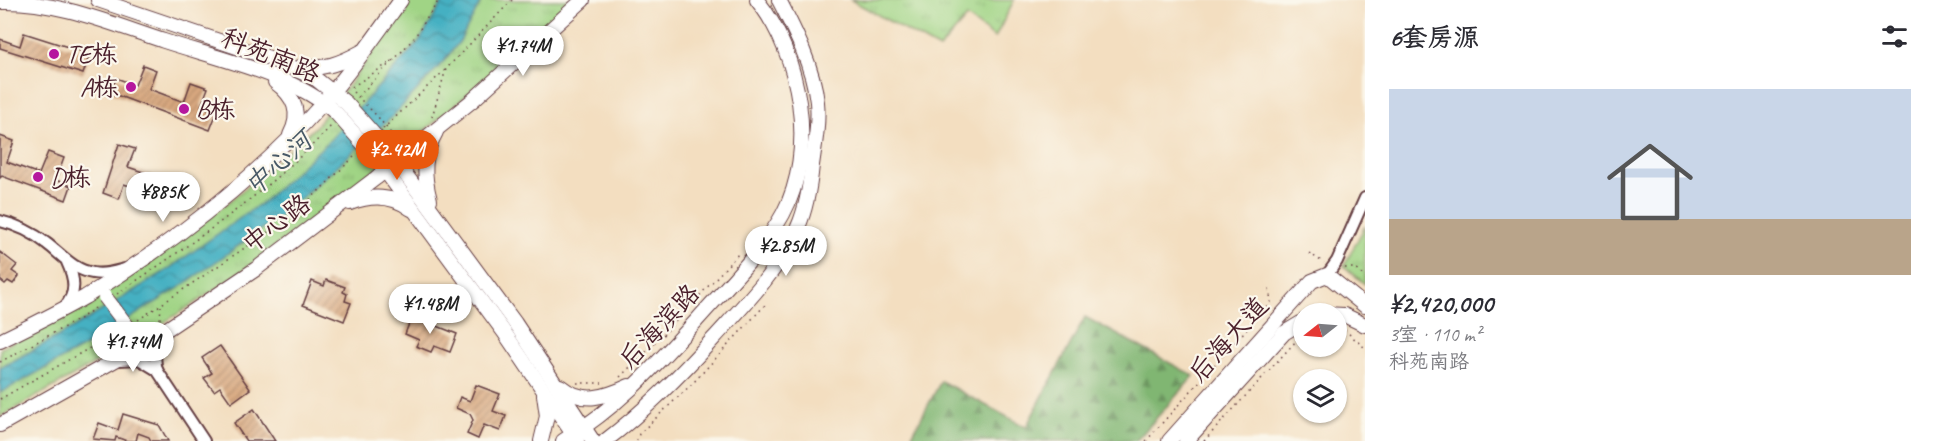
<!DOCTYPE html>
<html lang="zh">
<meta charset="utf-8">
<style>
:root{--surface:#fff;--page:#f7f7f7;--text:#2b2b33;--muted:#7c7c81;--line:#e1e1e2;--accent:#ea580c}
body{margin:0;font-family:Caveat,"LXGW WenKai TC",sans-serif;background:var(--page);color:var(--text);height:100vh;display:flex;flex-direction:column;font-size:22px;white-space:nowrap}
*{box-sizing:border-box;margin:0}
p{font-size:20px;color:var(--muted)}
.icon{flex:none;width:33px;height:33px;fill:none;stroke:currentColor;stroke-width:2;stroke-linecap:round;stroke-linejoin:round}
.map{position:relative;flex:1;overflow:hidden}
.details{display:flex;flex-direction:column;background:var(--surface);width:570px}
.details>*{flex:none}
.needle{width:39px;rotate:253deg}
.controls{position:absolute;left:1293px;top:303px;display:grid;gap:12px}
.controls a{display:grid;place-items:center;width:54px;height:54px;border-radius:50%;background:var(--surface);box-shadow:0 2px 4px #0004;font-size:30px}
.price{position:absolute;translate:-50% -51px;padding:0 14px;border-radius:21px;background:#fff;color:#222;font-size:20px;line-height:39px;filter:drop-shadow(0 2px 3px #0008)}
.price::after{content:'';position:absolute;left:50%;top:36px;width:18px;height:14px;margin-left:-9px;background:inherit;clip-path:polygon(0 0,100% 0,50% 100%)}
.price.active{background:var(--accent);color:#fff}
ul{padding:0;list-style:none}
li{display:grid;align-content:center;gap:12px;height:318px;padding:0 24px}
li+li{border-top:2px solid var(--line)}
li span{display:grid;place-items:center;height:186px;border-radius:0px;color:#555}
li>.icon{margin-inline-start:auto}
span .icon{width:108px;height:108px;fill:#fffc;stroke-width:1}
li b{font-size:26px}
h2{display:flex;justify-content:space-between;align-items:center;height:72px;padding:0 24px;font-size:26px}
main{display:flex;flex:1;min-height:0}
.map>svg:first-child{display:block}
.grass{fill:url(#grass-tufts);stroke:#757a58;stroke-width:1.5}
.forest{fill:url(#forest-firs);stroke:#656a4e;stroke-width:1.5}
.water{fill:url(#water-waves);stroke:#486876;stroke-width:1.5}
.building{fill:url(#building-hatch)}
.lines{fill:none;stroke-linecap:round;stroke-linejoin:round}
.minor-casing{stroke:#633c41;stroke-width:14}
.major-casing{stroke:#633c41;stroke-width:16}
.path{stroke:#633c41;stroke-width:1.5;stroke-dasharray:1.5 4.5;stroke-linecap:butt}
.minor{stroke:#fff;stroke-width:10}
.major{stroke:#fff;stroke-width:14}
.major-bridge-casing{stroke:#633c41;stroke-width:16;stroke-linecap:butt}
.path-bridge{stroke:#633c41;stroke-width:1.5;stroke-dasharray:1.5 4.5;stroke-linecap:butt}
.major-bridge{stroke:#fff;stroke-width:14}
.poi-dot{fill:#b5179e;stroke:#fbf7ec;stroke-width:2}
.labels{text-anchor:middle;stroke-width:4.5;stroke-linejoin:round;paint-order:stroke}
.poi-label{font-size:26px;fill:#4a1f2b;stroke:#fbf7ec;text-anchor:start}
.street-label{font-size:26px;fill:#4a1f2b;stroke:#fbf7ec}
.water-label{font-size:27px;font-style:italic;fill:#485967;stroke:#fbf7ec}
</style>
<main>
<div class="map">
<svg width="1365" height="441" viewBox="0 0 1365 441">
<defs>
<pattern id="grass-tufts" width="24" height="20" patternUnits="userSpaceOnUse" patternTransform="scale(1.5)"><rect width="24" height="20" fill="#a0d485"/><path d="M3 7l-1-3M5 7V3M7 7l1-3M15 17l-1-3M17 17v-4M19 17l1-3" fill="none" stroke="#8bb673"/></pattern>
<pattern id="forest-firs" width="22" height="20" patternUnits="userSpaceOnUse" patternTransform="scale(1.5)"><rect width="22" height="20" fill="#80b672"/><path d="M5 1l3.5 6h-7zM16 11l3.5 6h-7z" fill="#6b935e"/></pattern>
<pattern id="water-waves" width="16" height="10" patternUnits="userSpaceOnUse" patternTransform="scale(1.5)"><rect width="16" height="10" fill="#45b0c2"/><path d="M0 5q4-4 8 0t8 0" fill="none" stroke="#3c8f9e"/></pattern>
<pattern id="building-hatch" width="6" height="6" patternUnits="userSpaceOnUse" patternTransform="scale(1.5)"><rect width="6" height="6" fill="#d8a87f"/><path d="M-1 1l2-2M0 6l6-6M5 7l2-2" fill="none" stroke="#b18868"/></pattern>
</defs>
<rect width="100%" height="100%" fill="#fbf7ec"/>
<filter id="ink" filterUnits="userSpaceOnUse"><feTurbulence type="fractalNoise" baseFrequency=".0167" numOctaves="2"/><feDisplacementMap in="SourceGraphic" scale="12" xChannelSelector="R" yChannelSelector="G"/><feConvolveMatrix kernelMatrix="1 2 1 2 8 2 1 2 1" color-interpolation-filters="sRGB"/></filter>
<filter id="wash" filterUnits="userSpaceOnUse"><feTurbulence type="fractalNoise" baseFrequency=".008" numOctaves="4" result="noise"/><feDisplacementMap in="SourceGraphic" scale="24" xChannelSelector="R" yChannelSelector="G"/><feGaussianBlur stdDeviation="1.35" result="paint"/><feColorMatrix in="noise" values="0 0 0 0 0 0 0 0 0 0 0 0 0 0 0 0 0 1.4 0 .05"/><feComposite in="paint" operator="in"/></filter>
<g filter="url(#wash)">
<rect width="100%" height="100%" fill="#f3dec0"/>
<g class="grass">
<path d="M411,0H573C486,81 396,157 300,228C277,245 254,263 231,279C157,330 78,373 0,417V349L77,307L213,215L267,170L315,127L351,82Z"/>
<polygon points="851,0 1014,0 995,38 967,17 939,49"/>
<polygon points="1365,226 1365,284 1344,266"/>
</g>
<polygon class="forest" points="1085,317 1194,376 1136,441 922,441 912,435 941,381 1026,427"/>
<polygon class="water" points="444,0 482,0 460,41 444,61 393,116 286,212 179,288 84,347 0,393 0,368 75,327 164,272 264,201 331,139 420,40"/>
<g id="blocks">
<g class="building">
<polygon points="24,33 90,54 83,74 0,48 0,39 20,46"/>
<polygon points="143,65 156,70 149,89 184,102 191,82 208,88 201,106 217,112 210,130 111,93 116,78 135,85"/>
<polygon points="0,136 14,141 7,162 39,174 48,152 64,158 56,180 71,186 66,200 2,176 0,178"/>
<polygon points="119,144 135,149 128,167 152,175 146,192 124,184 119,199 103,193"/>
<polygon points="0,252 17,265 12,271 19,276 13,284 8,281 5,284 0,280"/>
<polygon points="326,280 345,287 343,292 347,294 345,301 351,303 344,321 303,305 312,281 324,286"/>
<polygon points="412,316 457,334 450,352 434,346 431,352 416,346 419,340 405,334"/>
<polygon points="220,346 250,389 231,403 220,387 214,391 204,378 212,373 202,358"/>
<polygon points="476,385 500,394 493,411 506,416 500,431 484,425 478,439 467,434 473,420 470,414 456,408 460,397 470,401"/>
<polygon points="254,409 275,441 246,441 234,423"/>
<polygon points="123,414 159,425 168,441 151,441 149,437 138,433 136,441 127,441 116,437 115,441 93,439 99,423 118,430"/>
</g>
</g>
</g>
<g filter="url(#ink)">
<use href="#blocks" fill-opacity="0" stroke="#633c41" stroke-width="1.5"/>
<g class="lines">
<defs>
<g id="minor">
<path d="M0,221C17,225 32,232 46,243C61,254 73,270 93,273C103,275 114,272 125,269"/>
<polyline points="1327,275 1337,261 1365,198"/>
<path d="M64,308C77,293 75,279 67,262"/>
<polyline points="118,360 139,359 157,370 204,441"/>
<path d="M157,370C153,354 156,344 166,332"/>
</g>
<g id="major">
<polyline points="98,0 278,61 316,79 346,103"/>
<path d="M0,2C55,0 112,24 164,41C219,59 293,74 336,113"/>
<path d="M300,67C323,70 341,63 361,52"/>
<path d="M275,82C294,96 302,113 290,135"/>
<polyline points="392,156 515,323 593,441"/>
<polyline points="381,165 504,332 577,440"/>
<path d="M430,200C423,174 423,155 436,132"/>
<path d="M350,203C371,195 393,195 411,209"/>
<polyline points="1325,314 1344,315 1365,325"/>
<path d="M0,341C28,327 57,313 85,297C172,244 256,178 324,102C352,70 376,35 401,0"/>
<path d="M560,386C583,405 605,397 629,386"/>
<polyline points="0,425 149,341 256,269 376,178 473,100 583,0"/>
<polyline points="541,441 547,416 544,395"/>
<path d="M563,441C620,405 652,369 697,320C725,288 762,252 783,214C817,151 801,55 757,0"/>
<path d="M605,441C645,411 680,375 714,338C744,305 780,269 798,227C807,207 810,185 812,165C815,144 819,123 817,102C813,66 795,31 779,0"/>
<polyline points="1169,441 1312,281 1327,275 1365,306"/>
<polyline points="1186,441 1284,333 1304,321"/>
</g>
</defs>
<use href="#minor" class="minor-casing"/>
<use href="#major" class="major-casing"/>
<g class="path">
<polyline points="393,61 414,38 439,0"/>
<polyline points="352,87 389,63"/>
<polyline points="358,97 392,61"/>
<polyline points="432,117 446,69 512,0"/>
<polyline points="383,129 446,69"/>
<polyline points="1309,253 1324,263"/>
<polyline points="1345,268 1354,268 1365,277"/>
<path d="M117,294C192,243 270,191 332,125"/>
<polyline points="160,319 161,306"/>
<polyline points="138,320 295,214 356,155"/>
<polyline points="1340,326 1365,348"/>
<polyline points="0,362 81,318 98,306"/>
<polyline points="620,377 662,336 740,252"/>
<polyline points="577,383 602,383"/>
<polyline points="0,399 116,333"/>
<polyline points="637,441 639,434 693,383 765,305"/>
<polyline points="1146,441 1271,302 1269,288"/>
<polyline points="1204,441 1297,340"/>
</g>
<use href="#minor" class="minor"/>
<use href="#major" class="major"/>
<defs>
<g id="major-bridge">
<polyline points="346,103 385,147"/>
<polyline points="336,113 374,156"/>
<polyline points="105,297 134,335"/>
</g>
</defs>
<use href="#major-bridge" class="major-bridge-casing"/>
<polyline class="path-bridge" points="353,92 378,117 396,140"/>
<use href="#major-bridge" class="major-bridge"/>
</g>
</g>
<g class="poi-dot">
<circle cx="54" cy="54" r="6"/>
<circle cx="131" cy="87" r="6"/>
<circle cx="184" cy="109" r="6"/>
<circle cx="38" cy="177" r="6"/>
</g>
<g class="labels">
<g class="poi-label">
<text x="66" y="63">TE栋</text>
<text x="119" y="96" text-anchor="end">A栋</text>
<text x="196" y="118">B栋</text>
<text x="50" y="186">D栋</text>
</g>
<g class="street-label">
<text transform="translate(271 55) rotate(22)" y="9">科苑南路</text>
<text transform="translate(276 223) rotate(-37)" y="9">中心路</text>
<text transform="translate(659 326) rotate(-47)" y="9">后海滨路</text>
<text transform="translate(1228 339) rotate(-48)" y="9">后海大道</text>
</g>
<g class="water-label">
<text transform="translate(278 163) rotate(-42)" y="9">中心河</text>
</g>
</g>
</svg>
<div class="controls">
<a><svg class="needle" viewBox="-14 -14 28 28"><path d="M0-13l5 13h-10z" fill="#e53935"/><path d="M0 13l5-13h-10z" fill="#7c7c81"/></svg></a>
<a><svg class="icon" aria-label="layers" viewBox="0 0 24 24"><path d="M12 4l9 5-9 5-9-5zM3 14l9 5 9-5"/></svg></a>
</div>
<b class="price" style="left:523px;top:77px">¥1.74M</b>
<b class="price active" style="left:397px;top:181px">¥2.42M</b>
<b class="price" style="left:163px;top:223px">¥885K</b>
<b class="price" style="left:786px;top:277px">¥2.85M</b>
<b class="price" style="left:430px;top:335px">¥1.48M</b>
<b class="price" style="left:133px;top:373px">¥1.74M</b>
</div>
<section class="details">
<h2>6套房源<svg class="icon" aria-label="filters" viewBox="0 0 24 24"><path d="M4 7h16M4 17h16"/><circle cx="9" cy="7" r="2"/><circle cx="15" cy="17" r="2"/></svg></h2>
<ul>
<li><span style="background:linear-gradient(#c9d6e8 70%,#b9a48a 0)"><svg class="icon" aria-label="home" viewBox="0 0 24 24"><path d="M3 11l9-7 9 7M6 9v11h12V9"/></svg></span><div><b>¥2,420,000</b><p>3室 · 110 m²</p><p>科苑南路</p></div></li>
</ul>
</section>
</main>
